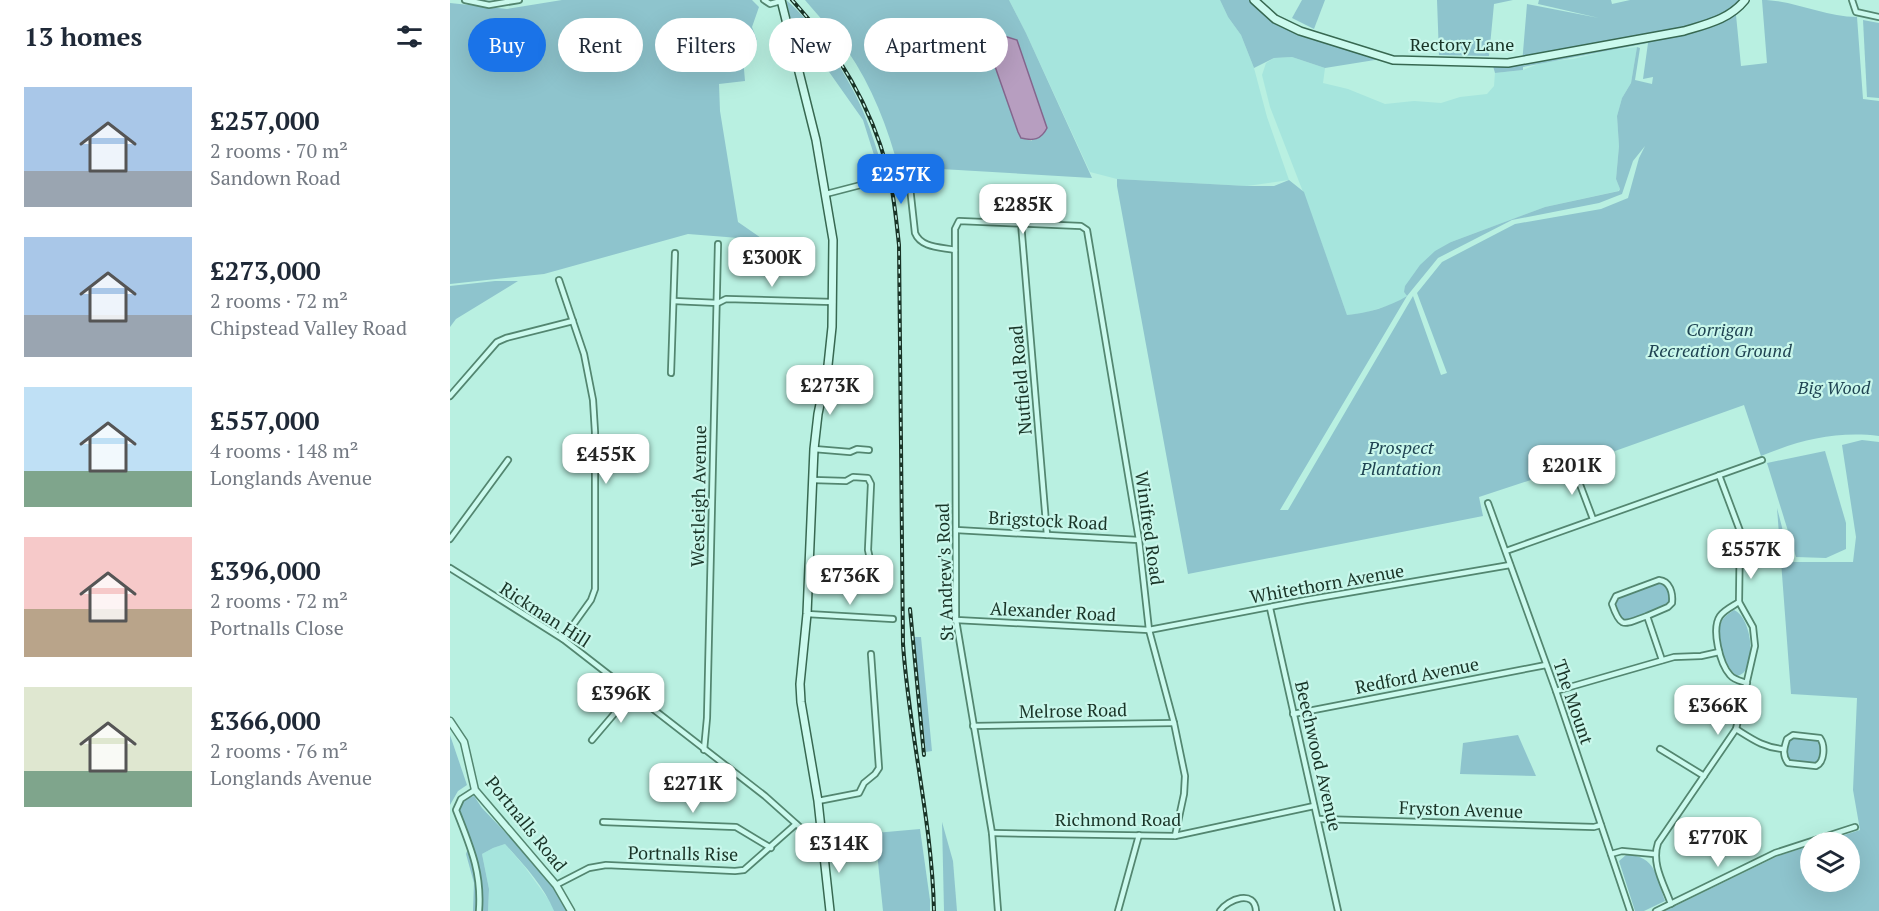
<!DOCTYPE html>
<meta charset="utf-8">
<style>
:root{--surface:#fff;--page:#f2f2f3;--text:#1f2937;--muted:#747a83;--accent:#1a73e8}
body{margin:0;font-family:"PT Serif",serif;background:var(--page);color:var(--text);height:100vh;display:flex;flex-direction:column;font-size:22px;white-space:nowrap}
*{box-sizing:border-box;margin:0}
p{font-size:20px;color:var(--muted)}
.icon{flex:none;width:33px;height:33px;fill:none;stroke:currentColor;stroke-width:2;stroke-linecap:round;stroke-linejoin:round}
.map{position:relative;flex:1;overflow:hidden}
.side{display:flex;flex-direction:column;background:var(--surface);width:450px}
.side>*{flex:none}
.banner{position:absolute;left:18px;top:18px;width:570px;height:54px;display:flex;gap:12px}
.controls{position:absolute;left:1350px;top:832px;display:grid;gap:12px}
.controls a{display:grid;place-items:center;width:60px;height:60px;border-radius:50%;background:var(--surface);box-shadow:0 6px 24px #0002;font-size:30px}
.price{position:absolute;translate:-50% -51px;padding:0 14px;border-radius:12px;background:#fff;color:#222;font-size:20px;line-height:39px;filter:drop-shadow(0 2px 3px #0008)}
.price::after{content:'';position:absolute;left:50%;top:36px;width:18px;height:14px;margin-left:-9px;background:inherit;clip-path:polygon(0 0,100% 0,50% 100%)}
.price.selected{background:var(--accent);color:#fff}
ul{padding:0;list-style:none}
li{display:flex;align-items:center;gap:18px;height:150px;padding:0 24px}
li span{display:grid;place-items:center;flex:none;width:168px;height:120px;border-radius:0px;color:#555}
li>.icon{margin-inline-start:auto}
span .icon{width:72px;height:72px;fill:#fffc;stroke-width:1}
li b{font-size:26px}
h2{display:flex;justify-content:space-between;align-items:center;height:72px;padding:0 24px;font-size:26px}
.tag{padding:0 21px;border-radius:27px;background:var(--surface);box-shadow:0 6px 24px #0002;font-size:21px;line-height:54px}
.tag.selected{background:var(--accent);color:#fff}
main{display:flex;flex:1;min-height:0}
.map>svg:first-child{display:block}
.farmland{fill:#a6e5dd}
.green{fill:#8ec4cd;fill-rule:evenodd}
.water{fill:#b79ec0;stroke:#84668d;stroke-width:1.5}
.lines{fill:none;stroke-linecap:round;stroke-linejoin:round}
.minor-casing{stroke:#538670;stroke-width:8}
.tertiary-casing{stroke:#538670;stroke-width:9}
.secondary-casing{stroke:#376851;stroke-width:10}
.minor{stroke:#ccfaee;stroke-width:4.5}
.tertiary{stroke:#ccfaee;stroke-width:6}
.secondary{stroke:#ccfaee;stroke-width:7}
.rail-casing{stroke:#193427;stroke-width:4}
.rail{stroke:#c9f7eb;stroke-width:1.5;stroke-dasharray:4.5;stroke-linecap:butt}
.labels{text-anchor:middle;stroke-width:4.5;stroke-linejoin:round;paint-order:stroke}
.street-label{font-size:18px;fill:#193427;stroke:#c9f7eb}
.park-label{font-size:18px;font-style:italic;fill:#1f4352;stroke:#c9f7eb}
</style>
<main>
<section class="side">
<h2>13 homes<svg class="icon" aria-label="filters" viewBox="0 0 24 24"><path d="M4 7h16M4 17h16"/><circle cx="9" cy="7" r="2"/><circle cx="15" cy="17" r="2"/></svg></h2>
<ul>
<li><span style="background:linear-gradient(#a9c7e8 70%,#9aa5b1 0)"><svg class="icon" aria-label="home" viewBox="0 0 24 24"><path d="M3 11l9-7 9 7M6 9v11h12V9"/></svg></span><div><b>£257,000</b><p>2 rooms · 70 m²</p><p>Sandown Road</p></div></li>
<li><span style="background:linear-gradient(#a9c7e8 65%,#9aa5b1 0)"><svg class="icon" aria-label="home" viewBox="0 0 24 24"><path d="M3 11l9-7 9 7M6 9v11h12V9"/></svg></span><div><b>£273,000</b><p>2 rooms · 72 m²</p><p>Chipstead Valley Road</p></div></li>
<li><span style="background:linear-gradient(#bfe0f5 70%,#7fa58c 0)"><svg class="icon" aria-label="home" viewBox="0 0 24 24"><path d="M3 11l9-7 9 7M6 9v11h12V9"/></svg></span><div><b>£557,000</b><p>4 rooms · 148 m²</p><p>Longlands Avenue</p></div></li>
<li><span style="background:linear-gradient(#f6c9c9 60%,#b9a48a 0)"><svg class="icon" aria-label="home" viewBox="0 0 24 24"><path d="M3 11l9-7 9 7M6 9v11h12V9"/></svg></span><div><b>£396,000</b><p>2 rooms · 72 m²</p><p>Portnalls Close</p></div></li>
<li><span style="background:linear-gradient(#dfe7d0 70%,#7fa58c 0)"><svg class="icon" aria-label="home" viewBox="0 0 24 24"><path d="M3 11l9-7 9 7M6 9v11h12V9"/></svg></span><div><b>£366,000</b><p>2 rooms · 76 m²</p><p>Longlands Avenue</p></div></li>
</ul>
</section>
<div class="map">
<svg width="1429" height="911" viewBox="0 0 1429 911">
<rect width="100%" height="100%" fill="#b9f0e1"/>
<g class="farmland">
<polygon points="559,0 770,0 778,17 791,35 804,68 817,117 839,180 797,186 667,179 640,172 576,33"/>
<polygon points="1187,47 1181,83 1172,98 1167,116 1169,146 1166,179 1170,189 1168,191 1095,207 1001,242 954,292 957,296 947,303 914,313 897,315 855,197 820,107 812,75 816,63 824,58 842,57 875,68 873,83 898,89 935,104 964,101 991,103 1010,97 1037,94 1044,86 1045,73 1073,70 1094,62 1123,59 1161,50"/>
<polygon points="55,844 74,866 101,903 104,911 38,911 39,889 32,854 43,848"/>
</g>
<g class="green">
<polygon points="112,0 302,0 309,7 302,27 307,40 292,46 295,81 269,84 270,111 288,222 314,240 238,234 94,274 0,284 0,3 57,9"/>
<path d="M336,0C363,21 403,83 415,116C422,133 427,151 433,169L430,174L413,120L353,35L345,36Z"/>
<path d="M355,0H559L576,33L642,178L491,169V175L471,176L449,170C438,128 422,86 397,50C385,33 369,17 355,0ZM554,36L582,141L571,138L568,132L548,39Z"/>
<polygon points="770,0 801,0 818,19 857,37 931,59 875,68 842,57 824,58 804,68 791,35 778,17"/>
<polygon points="852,0 875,0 864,29 842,18"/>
<polygon points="987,0 1063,0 1044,4 1039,56 989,55"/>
<path d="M1089,0H1161L1162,4L1180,0H1292L1286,15L1291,66L1317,63L1312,0C1344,0 1374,17 1407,17L1413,99L1429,101V436C1386,431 1350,440 1311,456L1294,405L1123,466L1029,497L1033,516L738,574L667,186V179L797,186H824L839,180L854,192L897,315C918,313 939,307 957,296L954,292L955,286L970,265L985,251L1001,242L1095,207L1169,191L1170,189L1166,179L1169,146L1167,116L1172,98L1181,83L1187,47L1190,48L1185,80L1202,84L1203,77L1193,79L1198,43L1073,67V70L1045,73L1043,66L1072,64L1077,4L1149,18L1088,4ZM1195,146L1189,158L1178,198L1151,209L1065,224L992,262L967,293L997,373L991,375L963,296L838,510H830L957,296L988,258L1062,220L1149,203L1172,194L1183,161Z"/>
<polygon points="1413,20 1429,23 1429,98 1417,97"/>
<polygon points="45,281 68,281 6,319 0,327 0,286"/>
<polygon points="1412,440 1429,442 1429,911 1215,911 1328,856 1360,846 1360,882 1400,882 1400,843 1370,843 1410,830 1403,790 1407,698 1341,694 1327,508 1341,562 1403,562 1406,537 1392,445"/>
<polygon points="1375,451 1396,523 1396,549 1376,558 1346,557 1317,463"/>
<polygon points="1209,582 1216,585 1220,599 1217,606 1175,621 1168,617 1164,605 1168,597"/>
<path d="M1284,610C1303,618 1308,673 1287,676C1273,665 1263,634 1273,619C1276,615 1281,612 1284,610Z"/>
<polygon points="464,637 471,637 482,751 476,752"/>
<polygon points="0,735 17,785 8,791 0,805"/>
<polygon points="1068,735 1086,776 1010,774 1013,743"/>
<path d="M1343,737L1369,739C1373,746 1373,761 1365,764L1339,762L1337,758L1338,741Z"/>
<path d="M24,796L32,808L106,885L121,911H104C94,886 73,864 55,844L43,848L32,854L39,889L38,911H23L24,883L16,854L20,842L8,811L13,800Z"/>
<polygon points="492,822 503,861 507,911 494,911"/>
<polygon points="470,829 480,900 480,911 433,911 425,833"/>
<path d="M1176,855C1206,855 1207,878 1215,901L1194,911H1185L1169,861Z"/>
</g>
<path class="water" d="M554,36L567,40L597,128C591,140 583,141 571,138L568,132L541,55L544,44Z"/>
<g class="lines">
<defs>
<g id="minor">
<polyline points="15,0 39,5 69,0"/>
<polyline points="314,0 320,4 331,1"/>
<polyline points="1402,0 1406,12 1429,17"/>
<path d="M376,194L453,174L459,178L465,233C471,248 491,247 505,250"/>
<polyline points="571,223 597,535"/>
<polyline points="109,280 134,354 143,400 145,432 145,589 141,600 113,639"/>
<polyline points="224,301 268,303 276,299 383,302"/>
<polyline points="221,373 225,253"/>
<polyline points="0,396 47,342 56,338 123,321"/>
<polyline points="364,449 400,452 407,449 419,450"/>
<polyline points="1123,466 1143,519"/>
<path d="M1269,475L1290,531L1289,602C1283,606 1274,610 1270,616C1261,629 1270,664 1280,675C1284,680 1291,681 1297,683"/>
<polyline points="363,480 396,481 403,477 418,478 421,484 418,550 420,559"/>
<polyline points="1038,503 1106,691 1180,911"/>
<polyline points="506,530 689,540"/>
<polyline points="0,539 58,460"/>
<polyline points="1056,551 1312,460"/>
<polyline points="0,568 113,639 315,796 362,838 372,839"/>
<polyline points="820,608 888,911"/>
<polyline points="357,614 443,619"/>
<path d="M1197,616L1218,607L1222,603C1223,593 1220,581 1209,580L1166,596L1162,604C1171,630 1174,624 1197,616L1212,660"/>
<polyline points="506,620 699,630 856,600 1060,565"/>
<polyline points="1106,691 1224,657 1251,656 1269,652"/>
<polyline points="843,714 1096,665"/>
<polyline points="523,726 724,723"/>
<path d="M1286,729C1302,739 1314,748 1334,749"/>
<path d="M1343,735L1370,738C1375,745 1375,762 1366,766L1338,763C1332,755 1334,748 1337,739Z"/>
<polyline points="142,740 182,693"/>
<polyline points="1210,749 1254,776"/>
<polyline points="254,750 257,718 268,244"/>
<path d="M25,790L11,799L6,810C20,846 32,872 29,911"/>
<polyline points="368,801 409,793 414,783 425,774 429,768 421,654"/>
<polyline points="869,819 1144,827 1151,825"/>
<polyline points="153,822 286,827 321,848"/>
<polyline points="542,833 725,836 864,806"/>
<polyline points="1161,854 1172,851 1204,854"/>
<polyline points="106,885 139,868 156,865 285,871 294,870 346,824"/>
<path d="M1221,904C1214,884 1201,864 1208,843L1286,729L1305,646L1303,627L1289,602"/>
<polyline points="548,911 542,833 506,620 505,229 509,221 631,226 637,230 689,540 699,630 724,723 735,776 734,794 725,836"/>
<polyline points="668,911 689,835"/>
<path d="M770,911C778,899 805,889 806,911"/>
<polyline points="1206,911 1325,853 1405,827"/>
</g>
<polyline id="tertiary" points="0,721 14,742 25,790 106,885 121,911"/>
<g id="secondary">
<polyline points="331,0 366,140 383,240 382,327 378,365 368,414 364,449 357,614 350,684 351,702 368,801 380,911"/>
<path d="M804,0L825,19L850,31L943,60L1058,63L1234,31C1257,24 1280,19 1295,0"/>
</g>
</defs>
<use href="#minor" class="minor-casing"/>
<use href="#tertiary" class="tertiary-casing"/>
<use href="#secondary" class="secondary-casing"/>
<use href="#minor" class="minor"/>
<use href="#tertiary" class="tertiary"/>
<use href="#secondary" class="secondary"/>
<defs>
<g id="rail">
<path d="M342,0C386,48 420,104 437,167C444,192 446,219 449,245L453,644C459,733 482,821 484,911"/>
<polyline points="460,609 474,755"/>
</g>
</defs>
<use href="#rail" class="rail-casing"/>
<use href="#rail" class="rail"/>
</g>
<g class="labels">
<g class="street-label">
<text x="1012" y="51">Rectory Lane</text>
<text transform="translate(571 380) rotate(-95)" y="6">Nutfield Road</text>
<text transform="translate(249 496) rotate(-89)" y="6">Westleigh Avenue</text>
<text transform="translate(598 521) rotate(3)" y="6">Brigstock Road</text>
<text transform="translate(699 528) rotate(82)" y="6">Winifred Road</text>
<text transform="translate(495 572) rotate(-92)" y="6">St Andrew's Road</text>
<text transform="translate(877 584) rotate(-10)" y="6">Whitethorn Avenue</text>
<text transform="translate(603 612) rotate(3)" y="6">Alexander Road</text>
<text transform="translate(95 615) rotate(33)" y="6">Rickman Hill</text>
<text transform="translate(967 676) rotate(-11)" y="6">Redford Avenue</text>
<text transform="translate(1123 702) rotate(71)" y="6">The Mount</text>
<text transform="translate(623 711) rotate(-1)" y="6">Melrose Road</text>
<text transform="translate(868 756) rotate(77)" y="6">Beechwood Avenue</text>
<text transform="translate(1011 810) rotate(2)" y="6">Fryston Avenue</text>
<text x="668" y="826">Richmond Road</text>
<text transform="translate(76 824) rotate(51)" y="6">Portnalls Road</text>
<text transform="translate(233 854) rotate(1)" y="6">Portnalls Rise</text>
</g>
<g class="park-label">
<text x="1270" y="336">Corrigan<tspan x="1270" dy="21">Recreation Ground</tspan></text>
<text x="1384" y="394">Big Wood</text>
<text x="951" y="454">Prospect<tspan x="951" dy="21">Plantation</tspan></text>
</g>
</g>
</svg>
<div class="controls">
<a><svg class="icon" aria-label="layers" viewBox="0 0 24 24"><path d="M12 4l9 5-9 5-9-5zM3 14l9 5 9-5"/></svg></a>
</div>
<b class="price selected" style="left:451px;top:205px">£257K</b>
<b class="price" style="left:573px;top:235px">£285K</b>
<b class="price" style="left:322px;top:288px">£300K</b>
<b class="price" style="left:380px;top:416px">£273K</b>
<b class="price" style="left:156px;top:485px">£455K</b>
<b class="price" style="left:1122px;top:496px">£201K</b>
<b class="price" style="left:1301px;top:580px">£557K</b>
<b class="price" style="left:400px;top:606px">£736K</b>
<b class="price" style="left:171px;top:724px">£396K</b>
<b class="price" style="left:1268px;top:736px">£366K</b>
<b class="price" style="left:243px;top:814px">£271K</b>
<b class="price" style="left:1268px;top:868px">£770K</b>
<b class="price" style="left:389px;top:874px">£314K</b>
<div class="banner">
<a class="tag selected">Buy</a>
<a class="tag">Rent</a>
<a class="tag">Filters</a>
<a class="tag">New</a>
<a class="tag">Apartment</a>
</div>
</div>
</main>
